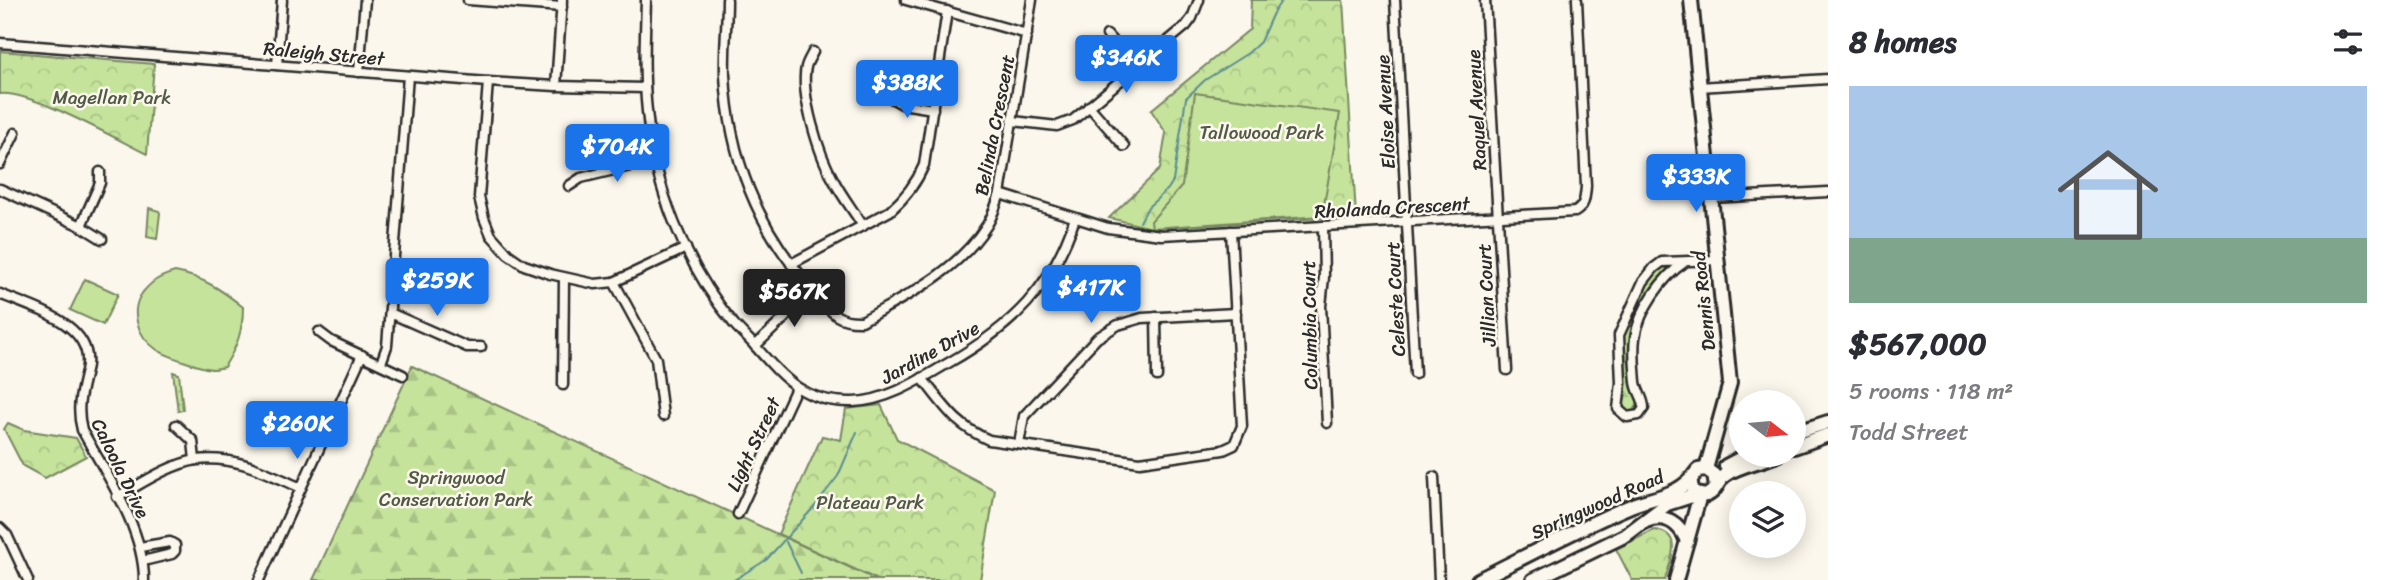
<!DOCTYPE html>
<meta charset="utf-8">
<style>
:root{--surface:#fff;--page:#f2f2f3;--text:#2b2b33;--muted:#7c7c81;--line:#e1e1e2;--accent:#1a73e8}
body{margin:0;font-family:Sriracha,sans-serif;background:var(--page);color:var(--text);height:100vh;display:flex;flex-direction:column;font-size:26px;white-space:nowrap}
*{box-sizing:border-box;margin:0}
p{font-size:23px;color:var(--muted)}
.icon{flex:none;width:38px;height:38px;fill:none;stroke:currentColor;stroke-width:2;stroke-linecap:round;stroke-linejoin:round}
.map{position:relative;flex:1;overflow:hidden}
.details{display:flex;flex-direction:column;background:var(--surface);width:560px}
.details>*{flex:none}
.needle{width:46px;rotate:106deg}
.buttons{position:absolute;left:1729px;top:390px;display:grid;gap:14px}
.buttons a{display:grid;place-items:center;width:77px;height:77px;border-radius:50%;background:var(--surface);box-shadow:0 4px 18px #0003;font-size:35px}
.price{position:absolute;translate:-50% -60px;padding:0 16px;border-radius:7px;background:var(--accent);color:#fff;font-size:23px;line-height:46px;filter:drop-shadow(0 2px 4px #0008)}
.price::after{content:'';position:absolute;left:50%;top:42px;width:21px;height:16px;margin-left:-10px;background:inherit;clip-path:polygon(0 0,100% 0,50% 100%)}
.price.on{background:#222;color:#fff}
ul{padding:0;list-style:none}
li{display:grid;align-content:center;gap:14px;height:371px;padding:0 21px}
li+li{border-top:2px solid var(--line)}
li span{display:grid;place-items:center;height:217px;border-radius:0px;color:#555}
li>.icon{margin-inline-start:auto}
span .icon{width:126px;height:126px;fill:#fffc;stroke-width:1}
li b{font-size:30px}
h2{display:flex;justify-content:space-between;align-items:center;height:84px;padding:0 21px;font-size:30px}
main{display:flex;flex:1;min-height:0}
.map>svg:first-child{display:block}
.grass{fill:url(#grass-dots);stroke:#788763;stroke-width:2}
.forest{fill:url(#forest-firs);stroke:#788763;stroke-width:2}
.park{fill:url(#park-crowns);stroke:#788763;stroke-width:2}
.pitch{fill:#c5e39b;stroke:#788763;stroke-width:2}
.lines{fill:none;stroke-linecap:round;stroke-linejoin:round}
.stream{stroke:#5c8d91;stroke-width:2}
.street-casing{stroke:#2b2b2b;stroke-width:13}
.secondary-casing{stroke:#2b2b2b;stroke-width:18}
.street{stroke:#fbf7ec;stroke-width:8}
.secondary{stroke:#fbf7ec;stroke-width:12}
.labels{text-anchor:middle;stroke-width:5;stroke-linejoin:round;paint-order:stroke}
.street-label{font-size:19px;fill:#2b2b2b;stroke:#fbf7ec}
.park-label{font-size:19px;fill:#525947;stroke:#fbf7ec}
</style>
<main>
<div class="map">
<svg width="1828" height="580" viewBox="0 0 1828 580">
<defs>
<pattern id="grass-dots" width="8" height="8" patternUnits="userSpaceOnUse" patternTransform="scale(1.75)"><rect width="8" height="8" fill="#c5e39b"/><path d="M2 2h.1M6 6h.1" fill="none" stroke="#a9c386" stroke-width="1.8" stroke-linecap="round"/></pattern>
<pattern id="forest-firs" width="22" height="20" patternUnits="userSpaceOnUse" patternTransform="scale(1.75)"><rect width="22" height="20" fill="#c5e39b"/><path d="M5 1l3.5 6h-7zM16 11l3.5 6h-7z" fill="#a9c386"/></pattern>
<pattern id="park-crowns" width="20" height="18" patternUnits="userSpaceOnUse" patternTransform="scale(1.75)"><rect width="20" height="18" fill="#c5e39b"/><path d="M2 6a3 3 0 1 1 6 0M12 15a3 3 0 1 1 6 0" fill="none" stroke="#a9c386"/></pattern>
</defs>
<rect width="100%" height="100%" fill="#fbf7ec"/>
<filter id="ink" filterUnits="userSpaceOnUse"><feTurbulence type="fractalNoise" baseFrequency=".0143" numOctaves="2"/><feDisplacementMap in="SourceGraphic" scale="14" xChannelSelector="R" yChannelSelector="G"/><feConvolveMatrix kernelMatrix="1 2 1 2 8 2 1 2 1" color-interpolation-filters="sRGB"/></filter>
<g filter="url(#ink)">
<polygon class="grass" points="173,372 179,374 183,410 178,411"/>
<g class="forest">
<path d="M1663,265H1672L1650,295L1635,329L1634,391L1638,403L1634,411L1625,413C1620,403 1624,398 1624,387C1624,372 1621,357 1622,342C1623,321 1645,274 1663,265Z"/>
<polygon points="412,366 877,580 313,580"/>
</g>
<g class="park">
<polygon points="1251,0 1343,0 1356,216 1152,228 1109,218 1160,169 1166,133 1151,110 1250,29"/>
<path d="M0,51L154,64L147,154C116,139 30,90 0,94Z"/>
<polygon points="149,208 159,211 160,213 157,239 147,237"/>
<polygon points="881,405 897,439 995,490 980,580 878,580 778,534 822,436 841,440 846,409"/>
<polygon points="8,423 24,430 76,438 86,456 45,478 23,466 4,429"/>
<path d="M1654,530C1685,533 1670,561 1665,580H1632L1616,549Z"/>
</g>
<g class="pitch">
<polygon points="1195,93 1340,113 1322,216 1152,228 1151,221 1182,186"/>
<path d="M175,272C203,277 222,290 243,307C243,331 237,347 224,367C220,368 217,369 213,369C203,369 164,355 156,349C137,336 129,310 143,292C153,280 161,276 175,272Z"/>
<polygon points="85,279 118,294 103,325 70,310"/>
</g>
<g class="lines">
<g class="stream">
<polyline points="1140,222 1148,207 1168,189 1173,181 1186,98 1205,80 1248,53 1260,42 1273,13 1282,0"/>
<polyline points="786,542 801,573"/>
<polyline points="734,580 766,560 815,506 838,476 857,432"/>
</g>
<defs>
<g id="street">
<polyline points="468,0 562,7"/>
<path d="M646,0C645,37 643,74 647,111C654,187 685,265 734,324C741,332 749,339 756,347C785,380 805,403 853,402C888,401 921,379 950,362C1011,327 1053,287 1075,218"/>
<path d="M727,0C727,25 724,50 725,75C729,155 757,230 812,288C831,309 832,322 862,321C908,295 958,271 987,225C993,216 996,204 1000,194L1032,0"/>
<polyline points="906,0 1027,34"/>
<polyline points="1395,0 1415,374"/>
<polyline points="1485,0 1507,370"/>
<polyline points="1107,35 1136,68"/>
<polyline points="0,43 488,82 556,86 645,88"/>
<path d="M813,52C811,56 807,62 806,67C800,94 819,155 833,179C841,195 853,210 863,226"/>
<polyline points="277,65 282,0"/>
<polyline points="359,72 365,0"/>
<polyline points="488,82 479,197 484,218 491,235 508,254 524,265 550,274 595,284 614,282 686,248"/>
<polyline points="556,86 562,0"/>
<polyline points="1699,87 1828,79"/>
<polyline points="893,99 902,104 933,109"/>
<polyline points="1089,106 1124,146"/>
<polyline points="1013,121 1057,126 1073,120 1186,26 1192,18 1199,0"/>
<polyline points="0,164 15,133"/>
<polyline points="569,186 581,178 655,160"/>
<polyline points="0,189 81,226 102,239"/>
<path d="M1000,194L1108,228L1161,235L1575,212C1585,206 1585,198 1586,186L1577,0"/>
<polyline points="1711,198 1828,192"/>
<polyline points="81,226 100,183 100,172"/>
<polyline points="1323,226 1324,277 1321,306 1327,423"/>
<path d="M1685,262C1662,277 1639,310 1635,338C1633,352 1635,368 1636,382C1637,392 1644,398 1644,408L1639,415L1627,417L1618,409L1621,383L1619,335L1643,282L1654,268L1662,262L1718,260"/>
<path d="M791,264L890,211C906,197 916,184 924,165L947,11"/>
<polyline points="614,282 656,359 663,416"/>
<path d="M0,294C32,308 97,324 86,371C81,392 76,408 82,430C106,474 144,529 144,580"/>
<polyline points="390,313 467,347 481,347"/>
<polyline points="1156,317 1157,376"/>
<polyline points="319,332 331,341 403,375"/>
<polyline points="755,346 814,290"/>
<polyline points="381,363 387,346 408,76"/>
<path d="M922,378C945,407 955,425 989,440L1140,462L1223,450L1234,445L1242,426L1231,231"/>
<polyline points="563,385 564,278"/>
<polyline points="176,425 193,441 195,460"/>
<polyline points="1019,444 1024,416 1097,338 1118,325 1142,318 1236,313"/>
<polyline points="1434,477 1439,580"/>
<path d="M117,497C141,484 170,464 197,460C235,455 267,473 301,488"/>
<polyline points="738,514 796,388"/>
<polyline points="0,528 7,535 28,580"/>
<polyline points="140,547 170,542 175,545 175,551 172,554 143,561"/>
<polyline points="259,580 362,355"/>
</g>
<g id="secondary">
<polyline points="1691,0 1730,383 1706,469"/>
<polyline points="1794,433 1828,422"/>
<polyline points="1794,447 1828,435"/>
<polyline points="1726,466 1747,455"/>
<path d="M1716,487L1714,475L1706,469L1698,470L1691,479C1690,488 1695,498 1707,495C1716,492 1718,480 1725,475C1739,465 1761,462 1777,455"/>
<path d="M1646,521C1666,513 1679,523 1687,541"/>
<path d="M1478,580C1529,555 1580,527 1633,505C1655,497 1674,496 1691,479"/>
<polyline points="1533,580 1626,535 1667,504 1698,494"/>
<polyline points="1676,580 1700,495"/>
</g>
</defs>
<use href="#street" class="street-casing"/>
<use href="#secondary" class="secondary-casing"/>
<use href="#street" class="street"/>
<use href="#secondary" class="secondary"/>
</g>
</g>
<g class="labels">
<g class="street-label">
<text transform="translate(324 53) rotate(5)" y="7">Raleigh Street</text>
<text transform="translate(1476 110) rotate(-93)" y="7">Raquel Avenue</text>
<text transform="translate(1385 112) rotate(-93)" y="7">Eloise Avenue</text>
<text transform="translate(994 125) rotate(-79)" y="7">Belinda Crescent</text>
<text transform="translate(1392 207) rotate(-3)" y="7">Rholanda Crescent</text>
<text transform="translate(1486 295) rotate(-93)" y="7">Jillian Court</text>
<text transform="translate(1395 299) rotate(-93)" y="7">Celeste Court</text>
<text transform="translate(1703 301) rotate(-96)" y="7">Dennis Road</text>
<text transform="translate(1309 325) rotate(-91)" y="7">Columbia Court</text>
<text transform="translate(930 352) rotate(-29)" y="7">Jardine Drive</text>
<text transform="translate(753 444) rotate(-65)" y="7">Light Street</text>
<text transform="translate(121 468) rotate(64)" y="7">Caloola Drive</text>
<text transform="translate(1597 504) rotate(-24)" y="7">Springwood Road</text>
</g>
<g class="park-label">
<text x="112" y="104">Magellan Park</text>
<text x="1262" y="139">Tallowood Park</text>
<text x="456" y="484">Springwood<tspan x="456" dy="22">Conservation Park</tspan></text>
<text x="870" y="509">Plateau Park</text>
</g>
</g>
</svg>
<div class="buttons">
<a><svg class="needle" viewBox="-14 -14 28 28"><path d="M0-13l5 13h-10z" fill="#e53935"/><path d="M0 13l5-13h-10z" fill="#7c7c81"/></svg></a>
<a><svg class="icon" aria-label="layers" viewBox="0 0 24 24"><path d="M12 4l9 5-9 5-9-5zM3 14l9 5 9-5"/></svg></a>
</div>
<b class="price" style="left:1126px;top:95px">$346K</b>
<b class="price" style="left:907px;top:120px">$388K</b>
<b class="price" style="left:617px;top:184px">$704K</b>
<b class="price" style="left:1696px;top:214px">$333K</b>
<b class="price" style="left:437px;top:318px">$259K</b>
<b class="price" style="left:1091px;top:325px">$417K</b>
<b class="price on" style="left:794px;top:329px">$567K</b>
<b class="price" style="left:297px;top:461px">$260K</b>
</div>
<section class="details">
<h2>8 homes<svg class="icon" aria-label="filters" viewBox="0 0 24 24"><path d="M4 7h16M4 17h16"/><circle cx="9" cy="7" r="2"/><circle cx="15" cy="17" r="2"/></svg></h2>
<ul>
<li><span style="background:linear-gradient(#a9c7e8 70%,#7fa58c 0)"><svg class="icon" aria-label="home" viewBox="0 0 24 24"><path d="M3 11l9-7 9 7M6 9v11h12V9"/></svg></span><div><b>$567,000</b><p>5 rooms · 118 m²</p><p>Todd Street</p></div></li>
</ul>
</section>
</main>
